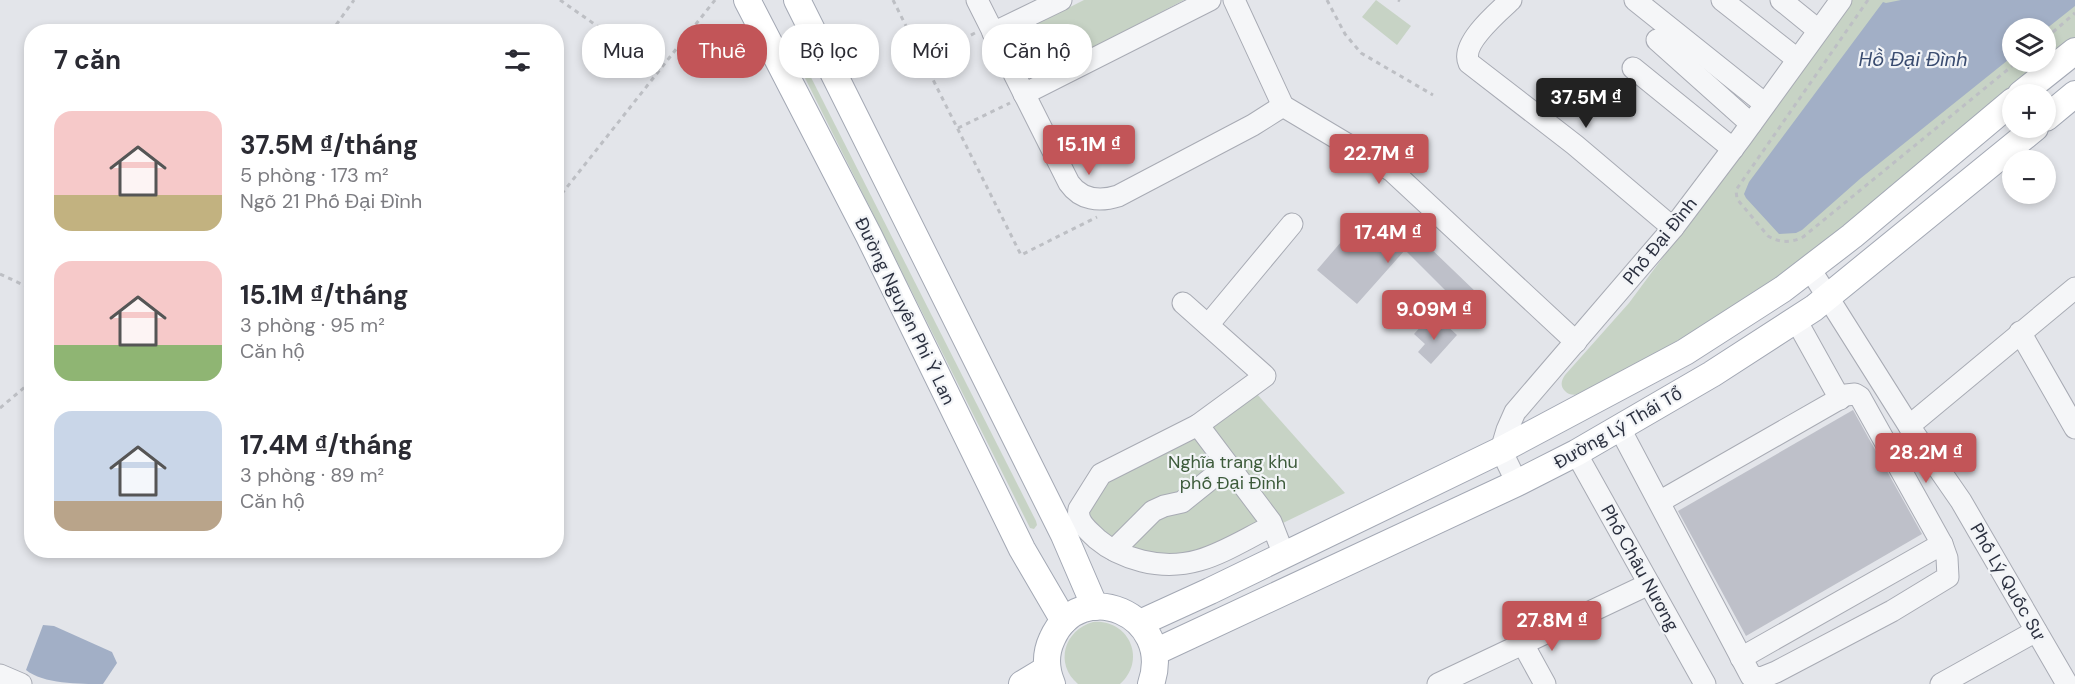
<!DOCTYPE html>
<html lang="vi">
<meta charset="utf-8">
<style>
:root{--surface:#fff;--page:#f7f7f7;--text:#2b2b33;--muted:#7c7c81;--accent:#c25558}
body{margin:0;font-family:"DM Sans",sans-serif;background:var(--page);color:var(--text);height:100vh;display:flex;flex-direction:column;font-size:22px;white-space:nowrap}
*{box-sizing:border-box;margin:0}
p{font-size:20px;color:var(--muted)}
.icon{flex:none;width:33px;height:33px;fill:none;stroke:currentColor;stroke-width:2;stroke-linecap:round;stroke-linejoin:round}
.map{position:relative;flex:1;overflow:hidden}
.side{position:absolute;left:24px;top:24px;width:540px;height:534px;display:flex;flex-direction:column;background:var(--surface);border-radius:24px;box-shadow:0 3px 9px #0003}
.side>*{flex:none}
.hud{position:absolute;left:582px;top:24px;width:570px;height:54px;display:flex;gap:12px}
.fabs{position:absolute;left:2002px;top:18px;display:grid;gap:12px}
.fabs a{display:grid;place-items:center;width:54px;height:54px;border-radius:50%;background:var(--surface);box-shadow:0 3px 9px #0003;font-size:30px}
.price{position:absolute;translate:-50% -51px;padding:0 14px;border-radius:6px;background:var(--accent);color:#fff;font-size:20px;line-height:39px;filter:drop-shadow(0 2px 3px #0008)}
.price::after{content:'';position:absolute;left:50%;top:36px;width:18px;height:14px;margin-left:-9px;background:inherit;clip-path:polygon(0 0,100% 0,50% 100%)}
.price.current{background:#222;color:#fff}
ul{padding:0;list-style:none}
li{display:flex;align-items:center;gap:18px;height:150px;padding:0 30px}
li span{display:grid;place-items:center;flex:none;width:168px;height:120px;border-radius:18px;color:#555}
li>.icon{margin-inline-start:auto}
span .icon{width:72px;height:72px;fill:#fffc;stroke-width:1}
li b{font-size:26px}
h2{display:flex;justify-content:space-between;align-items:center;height:72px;padding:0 30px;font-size:26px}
.pill{padding:0 21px;border-radius:24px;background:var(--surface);box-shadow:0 3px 9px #0003;font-size:21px;line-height:54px}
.pill.current{background:var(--accent);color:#fff}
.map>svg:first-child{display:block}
.green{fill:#c7d3c5}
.water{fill:#a2afc6}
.building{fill:#bec0c9}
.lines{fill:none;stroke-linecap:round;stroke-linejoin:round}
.minor-casing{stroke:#a8abb4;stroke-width:23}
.major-casing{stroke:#a3a8b4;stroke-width:28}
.path{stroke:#bdbfc4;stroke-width:3;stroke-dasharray:4.5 4.5;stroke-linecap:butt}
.minor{stroke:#f5f6f8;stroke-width:21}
.major{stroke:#fff;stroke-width:26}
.labels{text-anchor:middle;stroke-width:4.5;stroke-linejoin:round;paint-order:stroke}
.street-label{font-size:18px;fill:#2c3140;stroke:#f2f4f7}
.park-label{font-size:18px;fill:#3d5b3b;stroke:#f2f4f7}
.water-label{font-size:20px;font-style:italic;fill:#3a4c70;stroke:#f2f4f7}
</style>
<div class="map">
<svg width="2075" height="684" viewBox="0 0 2075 684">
<rect width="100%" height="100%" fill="#e3e5ea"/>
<g class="green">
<polygon points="1084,0 1184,0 1039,76 1029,77 1024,73 1011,46 1017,34"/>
<polygon points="1376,0 1411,26 1397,45 1362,17"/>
<path d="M1848,0H2075V38L2046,61V28H2013V62H2045C1958,133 1872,210 1780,275C1729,311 1676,342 1622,373C1610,380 1576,404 1565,391C1560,386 1561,381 1565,375L1629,303L1692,218Z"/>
<polygon points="789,34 1036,521 1037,525 1034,529 1030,528 788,44 785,37"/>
<polygon points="1249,385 1345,493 1196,565 1177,569 1078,522 1098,472"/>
<path d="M1093,622C1129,619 1147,660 1120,684H1078C1054,664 1064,630 1093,622Z"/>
</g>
<g class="water">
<polygon points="1901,0 2075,0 2075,6 2046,29 2013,28 2013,56 1861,178 1802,230 1796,233 1779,234 1746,198 1744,194 1749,182 1883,2 1886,3"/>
<path d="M43,625L54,626L112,652L117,663L103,684C79,684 43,684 26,670Z"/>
</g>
<g class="building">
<polygon points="1400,219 1478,294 1464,309 1405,250 1357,304 1317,270 1353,228 1375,247"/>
<polygon points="1425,322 1435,332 1444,323 1457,335 1431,364 1418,352 1425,344 1414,334"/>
<polygon points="1853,410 1922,534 1746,636 1678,511"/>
</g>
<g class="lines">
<defs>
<g id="minor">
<path d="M977,0L1069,183C1081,200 1099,202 1118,196L1253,125L1283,106"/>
<polyline points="1234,0 1283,106 1392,171 1576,342"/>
<path d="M1511,0C1498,12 1460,44 1469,63L1575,145L1673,228"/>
<polyline points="1635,0 1765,104"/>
<polyline points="1722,0 1797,59"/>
<polyline points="1781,0 1818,30"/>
<polyline points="993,33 1061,0"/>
<polyline points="1657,40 1751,124"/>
<polyline points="1633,68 1733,149"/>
<polyline points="1024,94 1210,0"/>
<polyline points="1810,269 1909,426 1961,501 2067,684"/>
<polyline points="1183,303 1265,376 1198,425 1271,522 1284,555"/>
<polyline points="1796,320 1840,399"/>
<polyline points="1208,325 1292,224"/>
<polyline points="2020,332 2075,428"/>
<path d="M1198,425L1101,474L1079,509C1076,522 1089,531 1097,539C1110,550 1126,557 1142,561C1195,574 1227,548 1272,526"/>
<polyline points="1909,426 2075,288"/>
<polyline points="1619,427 1751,676 1761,678 1776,672 1892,611 1948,577 1947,558 1942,544 1860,397 1855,394 1846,395 1659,502"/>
<polyline points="1576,453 1705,684"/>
<polyline points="1517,483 1501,450 1507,430 1515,412 1673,228 1741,138 1841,0"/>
<polyline points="1114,550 1153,511 1164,506 1182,502 1228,465"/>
<polyline points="1523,644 1545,684"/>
<polyline points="1741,658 1942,544"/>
<polyline points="0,675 21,684"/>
<polyline points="1438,684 1649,584"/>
<polyline points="1941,684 2036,631"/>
</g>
<g id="major">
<polyline points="747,0 869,236 1022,549 1064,621"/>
<polyline points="797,0 1064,535 1095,607"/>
<polyline points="2021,94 2075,51"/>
<polyline points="2046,118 2075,94"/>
<polyline points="1140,623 1210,591 1501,450 1685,352 1783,289 1852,236 2013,101"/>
<polyline points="1155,652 1517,483 1576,453 1712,374 1814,308 2035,128"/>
<polyline points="1022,684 1047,669"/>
<path d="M1052,684C1046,670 1045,654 1052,639C1080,575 1175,614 1151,684"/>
</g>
</defs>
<use href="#minor" class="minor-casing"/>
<use href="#major" class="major-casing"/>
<g class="path">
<polyline points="560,0 660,70"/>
<polyline points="893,0 1021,255 1097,217"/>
<polyline points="1327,0 1345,34 1361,53 1433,95"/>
<polyline points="1398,0 1400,1"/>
<path d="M1868,0L1736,190L1737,199L1768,236C1780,243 1791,243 1803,237L2017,62"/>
<polyline points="331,32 354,0"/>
<polyline points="2046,38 2075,13"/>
<polyline points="923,60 975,33"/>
<polyline points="958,128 1010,103"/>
<polyline points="556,201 715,0"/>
<polyline points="0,274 32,289"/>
<polyline points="0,408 32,381"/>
</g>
<use href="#minor" class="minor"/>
<use href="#major" class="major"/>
</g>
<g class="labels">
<g class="street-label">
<text transform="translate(1660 241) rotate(-51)" y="6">Phố Đại Đình</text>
<text transform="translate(905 311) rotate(64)" y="6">Đường Nguyên Phi Ỷ Lan</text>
<text transform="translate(1618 428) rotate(-30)" y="6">Đường Lý Thái Tổ</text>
<text transform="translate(1640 568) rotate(61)" y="6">Phố Châu Nương</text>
<text transform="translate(2008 582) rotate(60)" y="6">Phố Lý Quốc Sư</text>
</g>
<g class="park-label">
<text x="1233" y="468">Nghĩa trang khu<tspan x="1233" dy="21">phố Đại Đình</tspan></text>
</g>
<g class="water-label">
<text x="1913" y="66">Hồ Đại Đình</text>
</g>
</g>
</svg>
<div class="fabs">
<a><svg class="icon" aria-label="layers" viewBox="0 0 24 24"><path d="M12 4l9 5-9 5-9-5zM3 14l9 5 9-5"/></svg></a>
<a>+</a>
<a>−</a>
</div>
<b class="price current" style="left:1586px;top:129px">37.5M ₫</b>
<b class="price" style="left:1089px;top:176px">15.1M ₫</b>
<b class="price" style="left:1379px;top:185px">22.7M ₫</b>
<b class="price" style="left:1388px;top:264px">17.4M ₫</b>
<b class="price" style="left:1434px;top:341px">9.09M ₫</b>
<b class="price" style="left:1926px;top:484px">28.2M ₫</b>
<b class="price" style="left:1552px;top:652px">27.8M ₫</b>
<div class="hud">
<a class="pill">Mua</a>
<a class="pill current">Thuê</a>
<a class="pill">Bộ lọc</a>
<a class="pill">Mới</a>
<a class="pill">Căn hộ</a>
</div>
<section class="side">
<h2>7 căn<svg class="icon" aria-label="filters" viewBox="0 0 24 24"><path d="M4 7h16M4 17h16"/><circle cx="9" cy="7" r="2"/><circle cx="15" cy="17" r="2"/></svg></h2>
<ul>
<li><span style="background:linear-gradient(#f6c9c9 70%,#c2b280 0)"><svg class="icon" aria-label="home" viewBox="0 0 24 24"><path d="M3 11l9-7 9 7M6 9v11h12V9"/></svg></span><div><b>37.5M ₫/tháng</b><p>5 phòng · 173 m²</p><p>Ngõ 21 Phố Đại Đình</p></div></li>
<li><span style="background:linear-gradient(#f6c9c9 70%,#8fb573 0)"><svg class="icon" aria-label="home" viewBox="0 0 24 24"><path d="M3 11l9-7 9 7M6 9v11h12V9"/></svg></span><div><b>15.1M ₫/tháng</b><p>3 phòng · 95 m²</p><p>Căn hộ</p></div></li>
<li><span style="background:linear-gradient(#c9d6e8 75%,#b9a48a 0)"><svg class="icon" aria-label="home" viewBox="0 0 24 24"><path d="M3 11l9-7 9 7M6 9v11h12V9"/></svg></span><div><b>17.4M ₫/tháng</b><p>3 phòng · 89 m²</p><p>Căn hộ</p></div></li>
</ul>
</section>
</div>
